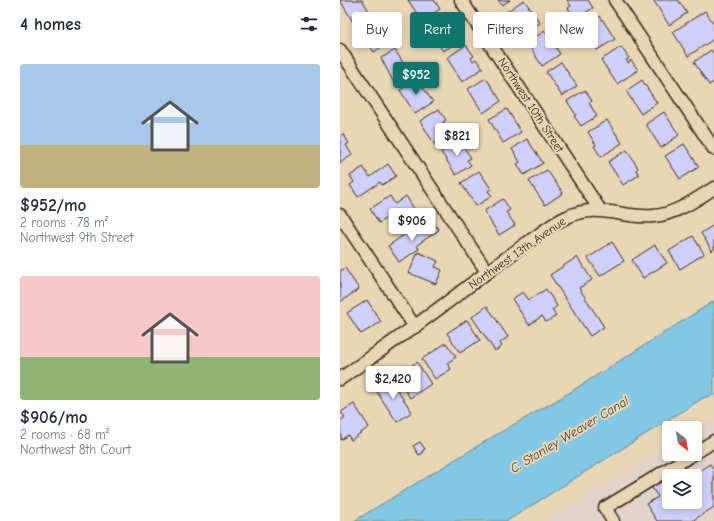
<!DOCTYPE html>
<meta charset="utf-8">
<style>
:root{--surface:#fff;--page:#f2f2f3;--text:#1f2937;--muted:#747a83;--accent:#0f766e}
body{margin:0;font-family:"Comic Neue",sans-serif;background:var(--page);color:var(--text);height:100vh;display:flex;flex-direction:column;font-size:15px;white-space:nowrap}
*{box-sizing:border-box;margin:0}
p{font-size:13px;color:var(--muted)}
.icon{flex:none;width:22px;height:22px;fill:none;stroke:currentColor;stroke-width:2;stroke-linecap:round;stroke-linejoin:round}
.map{position:relative;flex:1;overflow:hidden}
.side{display:flex;flex-direction:column;background:var(--surface);width:340px}
.side>*{flex:none}
.guide{position:absolute;left:12px;top:12px;width:302px;height:36px;display:flex;gap:8px}
.needle{width:26px;rotate:148deg}
.tools{position:absolute;left:322px;top:421px;display:grid;gap:8px}
.tools a{display:grid;place-items:center;width:40px;height:40px;border-radius:4px;background:var(--surface);box-shadow:0 2px 6px #0003;font-size:20px}
.price{position:absolute;translate:-50% -34px;padding:0 9px;border-radius:4px;background:#fff;color:#222;font-size:13px;line-height:26px;filter:drop-shadow(0 1px 2px #0008)}
.price::after{content:'';position:absolute;left:50%;top:24px;width:12px;height:9px;margin-left:-6px;background:inherit;clip-path:polygon(0 0,100% 0,50% 100%)}
.price.on{background:var(--accent);color:#fff}
ul{padding:0;list-style:none}
li{display:grid;align-content:center;gap:8px;height:212px;padding:0 20px}
li span{display:grid;place-items:center;height:124px;border-radius:4px;color:#555}
li>.icon{margin-inline-start:auto}
span .icon{width:72px;height:72px;fill:#fffc;stroke-width:1}
li b{font-size:17px}
h2{display:flex;justify-content:space-between;align-items:center;height:48px;padding:0 20px;font-size:17px}
.tag{padding:0 14px;border-radius:4px;background:var(--surface);box-shadow:0 2px 6px #0003;font-size:14px;line-height:36px}
.tag.on{background:var(--accent);color:#fff}
main{display:flex;flex:1;min-height:0}
.map>svg:first-child{display:block}
.built{fill:#e1d4c9;fill-rule:evenodd}
.water{fill:#83c8e4;stroke:#668995}
.building{fill:#cfd0f9;stroke:#3b2a1e}
.lines{fill:none;stroke-linecap:round;stroke-linejoin:round}
.minor-casing{stroke:#3b2a1e;stroke-width:15}
.minor{stroke:#e9d6b4;stroke-width:12}
.labels{text-anchor:middle;stroke-width:4;stroke-linejoin:round;paint-order:stroke}
.street-label{font-size:12px;fill:#3b2a1e;stroke:#e9d6b4}
.water-label{font-size:13px;font-style:italic;fill:#46423c;stroke:#e9d6b4}
</style>
<main>
<section class="side">
<h2>4 homes<svg class="icon" aria-label="filters" viewBox="0 0 24 24"><path d="M4 7h16M4 17h16"/><circle cx="9" cy="7" r="2"/><circle cx="15" cy="17" r="2"/></svg></h2>
<ul>
<li><span style="background:linear-gradient(#a9c7e8 65%,#c2b280 0)"><svg class="icon" aria-label="home" viewBox="0 0 24 24"><path d="M3 11l9-7 9 7M6 9v11h12V9"/></svg></span><div><b>$952/mo</b><p>2 rooms · 78 m²</p><p>Northwest 9th Street</p></div></li>
<li><span style="background:linear-gradient(#f6c9c9 65%,#8fb573 0)"><svg class="icon" aria-label="home" viewBox="0 0 24 24"><path d="M3 11l9-7 9 7M6 9v11h12V9"/></svg></span><div><b>$906/mo</b><p>2 rooms · 68 m²</p><p>Northwest 8th Court</p></div></li>
</ul>
</section>
<div class="map">
<svg width="374" height="521" viewBox="0 0 374 521">
<rect width="100%" height="100%" fill="#e9d6b4"/>
<filter id="ink" filterUnits="userSpaceOnUse"><feTurbulence type="fractalNoise" baseFrequency=".025" numOctaves="2"/><feDisplacementMap in="SourceGraphic" scale="8" xChannelSelector="R" yChannelSelector="G"/><feConvolveMatrix kernelMatrix="1 2 1 2 8 2 1 2 1" color-interpolation-filters="sRGB"/></filter>
<g filter="url(#ink)">
<path class="built" d="M374,419V521H202L329,446V454H355V430ZM329,476H355V502H329Z"/>
<polygon class="water" points="374,301 374,395 363,398 167,521 14,521 159,433 224,396"/>
<g class="building">
<polygon points="0,0 22,0 29,11 13,22"/>
<polygon points="68,0 94,0 100,9 82,21"/>
<polygon points="158,0 170,0 162,5"/>
<polygon points="184,0 200,23 182,36 166,12"/>
<polygon points="227,0 248,0 253,8 235,19 228,8 231,6"/>
<polygon points="315,0 338,0 347,13 329,25 314,1"/>
<polygon points="365,11 374,24 374,39 348,56 333,32"/>
<polygon points="105,16 121,40 103,51 87,28"/>
<polygon points="260,16 275,39 257,50 251,40 253,39 245,26"/>
<polygon points="37,17 52,40 34,52 18,29"/>
<polygon points="205,31 220,54 202,66 187,42"/>
<polygon points="126,45 134,56 131,58 133,61 136,59 143,68 122,82 107,58"/>
<polygon points="281,47 289,58 286,60 288,63 291,60 298,70 277,84 261,60"/>
<polygon points="55,50 70,74 54,83 41,58"/>
<polygon points="371,50 374,54 374,82 369,85 354,62"/>
<polygon points="221,62 237,86 222,96 206,72"/>
<polygon points="146,78 161,101 143,113 128,89"/>
<polygon points="77,79 93,102 75,114 60,90"/>
<polygon points="302,80 317,103 301,114 286,91"/>
<polygon points="245,90 252,101 249,103 257,116 241,126 234,116 236,115 227,101"/>
<polygon points="99,109 106,120 103,122 111,135 95,145 80,121"/>
<polygon points="167,109 181,132 163,143 149,119"/>
<polygon points="324,112 339,135 321,148 306,124"/>
<polygon points="267,120 282,143 261,157 254,146 256,145 248,132"/>
<polygon points="3,134 9,143 6,145 12,155 0,163 0,137"/>
<polygon points="187,139 203,163 184,175 177,164 180,162 172,149"/>
<polygon points="119,140 131,158 127,160 131,165 116,175 101,152"/>
<polygon points="344,144 359,167 340,179 325,156"/>
<polygon points="287,150 298,168 296,170 299,175 283,185 268,162"/>
<polygon points="48,164 56,176 42,185 40,182 18,197 10,185 14,182 10,176 23,167 30,177"/>
<polygon points="207,170 223,193 205,205 189,181"/>
<polygon points="139,171 151,189 148,191 152,196 136,206 121,183"/>
<polygon points="50,196 55,204 66,196 74,209 64,216 68,222 56,230 48,217 39,223 30,209"/>
<polygon points="163,199 170,210 166,212 175,225 159,235 144,211"/>
<polygon points="92,221 99,230 77,245 79,249 59,262 48,246 68,232 71,235"/>
<polygon points="374,225 374,249 372,251 361,233"/>
<polygon points="353,236 364,254 340,269 329,251"/>
<polygon points="272,242 284,261 260,276 248,258"/>
<polygon points="315,245 327,263 303,278 292,260"/>
<polygon points="78,252 98,261 95,267 102,270 96,284 69,273"/>
<polygon points="237,257 252,280 239,288 264,327 250,336 210,275"/>
<polygon points="5,268 19,289 0,302 0,271"/>
<polygon points="206,289 217,306 212,310 216,316 206,322 202,316 189,325 172,299 183,292 189,300"/>
<polygon points="27,300 41,322 21,334 7,313"/>
<polygon points="147,306 168,337 160,343 162,346 155,351 132,317"/>
<polygon points="127,320 140,340 120,353 107,333"/>
<polygon points="106,343 116,357 107,363 111,369 95,379 82,359"/>
<polygon points="77,362 91,384 70,398 56,376"/>
<polygon points="48,376 72,412 57,422 35,389 42,385 40,381"/>
<polygon points="14,404 29,427 11,440 8,435 1,440 0,421 5,417 1,412"/>
<polygon points="80,442 85,449 82,451 83,453 79,455 73,446"/>
<polygon points="370,464 374,470 374,507 352,521 317,521 306,504 318,497 311,486 320,480 327,491 329,490 329,502 355,502 355,476 351,476"/>
</g>
<g class="lines">
<defs>
<g id="minor">
<polyline points="121,0 260,210"/>
<polyline points="275,0 374,149"/>
<polyline points="0,50 147,272"/>
<polyline points="0,215 75,327"/>
<path d="M0,379C43,349 85,320 126,288C146,273 166,258 187,243C200,234 213,223 227,217C259,202 283,219 314,216C336,214 355,200 374,188"/>
<polyline points="355,453 374,441"/>
<polyline points="273,521 265,508 353,454"/>
</g>
</defs>
<use href="#minor" class="minor-casing"/>
<use href="#minor" class="minor"/>
</g>
</g>
<g class="labels">
<g class="street-label">
<text transform="translate(191 105) rotate(57)" y="4">Northwest 10th Street</text>
<text transform="translate(177 253) rotate(-35)" y="4">Northwest 13th Avenue</text>
</g>
<g class="water-label">
<text transform="translate(229 434) rotate(-31)" y="5">C. Stanley Weaver Canal</text>
</g>
</g>
</svg>
<div class="tools">
<a><svg class="needle" viewBox="-14 -14 28 28"><path d="M0-13l5 13h-10z" fill="#e53935"/><path d="M0 13l5-13h-10z" fill="#747a83"/></svg></a>
<a><svg class="icon" aria-label="layers" viewBox="0 0 24 24"><path d="M12 4l9 5-9 5-9-5zM3 14l9 5 9-5"/></svg></a>
</div>
<b class="price on" style="left:76px;top:96px">$952</b>
<b class="price" style="left:117px;top:157px">$821</b>
<b class="price" style="left:72px;top:242px">$906</b>
<b class="price" style="left:53px;top:400px">$2,420</b>
<div class="guide">
<a class="tag">Buy</a>
<a class="tag on">Rent</a>
<a class="tag">Filters</a>
<a class="tag">New</a>
</div>
</div>
</main>
